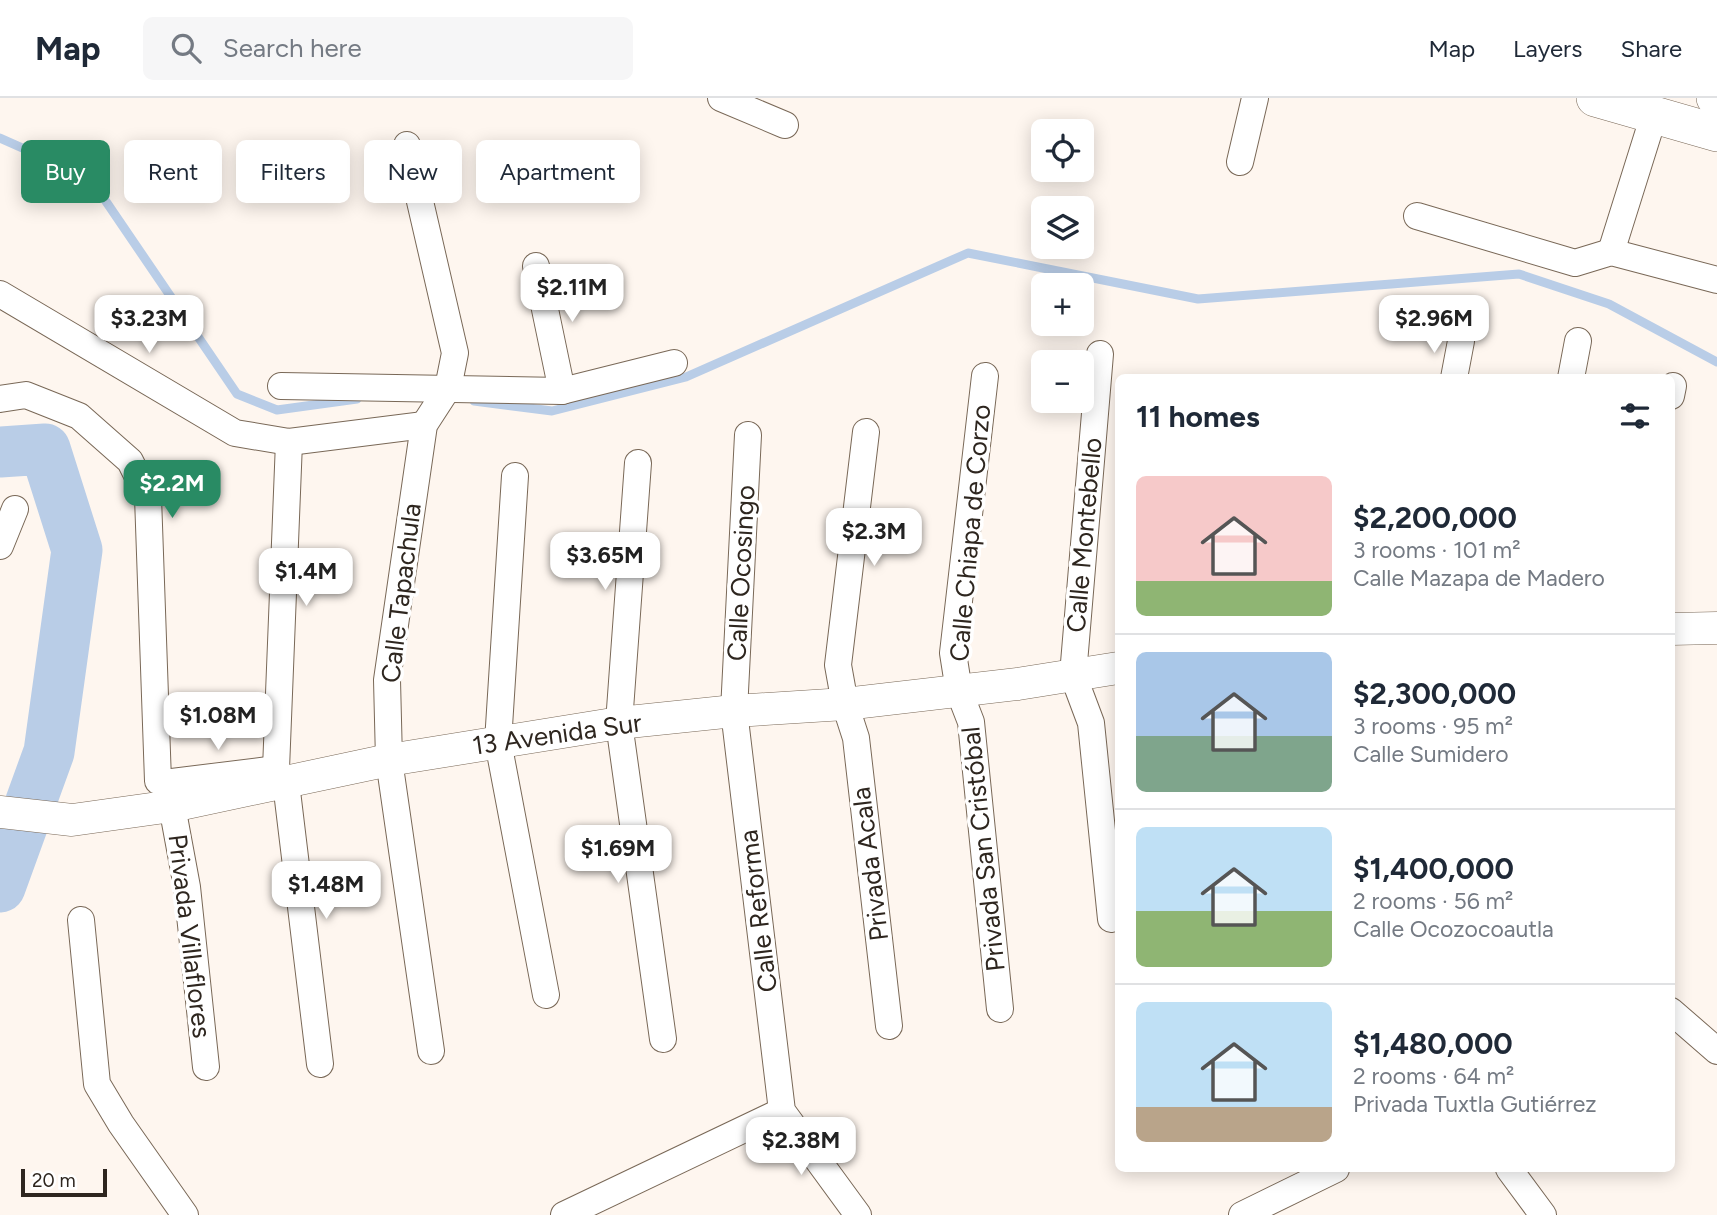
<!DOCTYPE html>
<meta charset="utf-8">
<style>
:root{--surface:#fff;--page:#f6f6f7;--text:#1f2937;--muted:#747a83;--line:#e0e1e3;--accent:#298b64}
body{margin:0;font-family:Figtree,sans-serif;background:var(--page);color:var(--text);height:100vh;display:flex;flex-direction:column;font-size:26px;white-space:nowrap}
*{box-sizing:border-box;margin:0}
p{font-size:23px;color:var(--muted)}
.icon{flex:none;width:38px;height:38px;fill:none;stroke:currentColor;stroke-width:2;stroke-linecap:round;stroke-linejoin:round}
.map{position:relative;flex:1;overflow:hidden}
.side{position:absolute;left:1115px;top:276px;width:560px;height:798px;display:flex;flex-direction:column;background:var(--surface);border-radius:10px;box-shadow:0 4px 18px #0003}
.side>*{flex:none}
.hud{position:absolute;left:21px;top:42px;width:665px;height:63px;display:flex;gap:14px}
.controls{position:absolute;left:1031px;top:21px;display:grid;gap:14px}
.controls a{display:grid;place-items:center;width:63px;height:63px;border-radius:10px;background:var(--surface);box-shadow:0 4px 18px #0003;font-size:35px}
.scale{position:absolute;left:21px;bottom:18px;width:86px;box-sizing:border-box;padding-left:7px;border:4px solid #2e261f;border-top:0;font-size:19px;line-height:24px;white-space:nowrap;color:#2e261f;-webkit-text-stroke:5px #fff;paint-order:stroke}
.price{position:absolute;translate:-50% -60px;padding:0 16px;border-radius:14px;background:#fff;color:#222;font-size:23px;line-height:46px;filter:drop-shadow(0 2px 4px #0008)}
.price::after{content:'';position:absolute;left:50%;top:42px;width:21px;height:16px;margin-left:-10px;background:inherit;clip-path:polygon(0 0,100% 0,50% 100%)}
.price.active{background:var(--accent);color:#fff}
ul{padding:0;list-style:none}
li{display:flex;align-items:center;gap:21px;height:175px;padding:0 21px}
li+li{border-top:2px solid var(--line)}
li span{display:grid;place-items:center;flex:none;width:196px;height:140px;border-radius:10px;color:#555}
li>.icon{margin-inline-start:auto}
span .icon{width:84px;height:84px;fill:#fffc;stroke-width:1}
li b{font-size:30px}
h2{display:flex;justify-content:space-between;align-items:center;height:84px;padding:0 21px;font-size:30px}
.tag{padding:0 24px;border-radius:10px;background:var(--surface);box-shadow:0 4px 18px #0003;font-size:24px;line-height:63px}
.tag.active{background:var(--accent);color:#fff}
header{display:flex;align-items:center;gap:42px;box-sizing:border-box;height:98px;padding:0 35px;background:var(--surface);border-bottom:2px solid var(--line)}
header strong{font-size:33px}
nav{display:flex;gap:38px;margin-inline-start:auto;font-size:24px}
.search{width:490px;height:63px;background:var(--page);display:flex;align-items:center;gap:18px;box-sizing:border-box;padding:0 24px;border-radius:10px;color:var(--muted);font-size:26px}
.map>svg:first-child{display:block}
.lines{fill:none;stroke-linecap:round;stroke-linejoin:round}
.stream{stroke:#b9cde7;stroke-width:9}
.river{stroke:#b9cde7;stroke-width:51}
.minor-casing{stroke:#796857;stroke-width:28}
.tertiary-casing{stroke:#796857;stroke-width:33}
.secondary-casing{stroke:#796857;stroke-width:38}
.minor{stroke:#fff;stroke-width:26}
.tertiary{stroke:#fff;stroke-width:32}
.secondary{stroke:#fff;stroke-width:37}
.labels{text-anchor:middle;stroke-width:7;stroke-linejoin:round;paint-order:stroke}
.street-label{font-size:26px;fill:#2e261f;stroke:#fff}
</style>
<header>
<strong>Map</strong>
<div class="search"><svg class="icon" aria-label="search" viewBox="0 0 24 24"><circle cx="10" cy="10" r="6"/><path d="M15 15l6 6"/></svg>Search here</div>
<nav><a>Map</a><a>Layers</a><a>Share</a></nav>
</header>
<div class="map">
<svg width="1717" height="1117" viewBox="0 0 1717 1117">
<rect width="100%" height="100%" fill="#fef6ef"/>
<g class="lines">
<g class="stream">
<polyline points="0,40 90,80 237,296 277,312 357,301"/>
<polyline points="474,303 552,313 686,279 968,155 1198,201 1519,176 1609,206 1717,264"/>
</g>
<polyline class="river" points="0,354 45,351 77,452 49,654 0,789"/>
<defs>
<g id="minor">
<polyline points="721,0 785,27"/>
<polyline points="407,47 455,255 448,290 424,327 387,582 389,662 431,953"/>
<polyline points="1240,64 1255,0"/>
<polyline points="1417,118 1575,165 1611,154 1717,182"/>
<polyline points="1611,154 1654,17"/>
<polyline points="536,168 562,293"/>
<polyline points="0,196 235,335 289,344 424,327"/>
<polyline points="1100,256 1073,577 1091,625 1111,821"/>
<polyline points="985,278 953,555 959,593 971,624 1000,911"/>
<polyline points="1454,280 1461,243"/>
<polyline points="1571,280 1578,243"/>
<polyline points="281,288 562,293 674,265"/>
<polyline points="1671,298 1673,288"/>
<polyline points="0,301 26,297 79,318 130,363 148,399 158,683 164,685 276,671"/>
<polyline points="866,334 838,567 845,606 856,640 889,928"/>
<polyline points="748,337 734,613 782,1013 858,1117"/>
<polyline points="289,344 276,671 286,685 320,966"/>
<polyline points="638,365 619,625 663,941"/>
<polyline points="515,378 498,644 546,897"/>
<polyline points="0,448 15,411"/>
<polyline points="172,708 187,789 206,969"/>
<polyline points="81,822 97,986 121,1026 185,1117"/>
<polyline points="1671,913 1717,953"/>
<polyline points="1509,1071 1543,1117"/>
<polyline points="564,1117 782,1013"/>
<polyline points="1242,1117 1336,1071"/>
</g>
<g id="tertiary">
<polyline points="1671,531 1717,530"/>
<polyline points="0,714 72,722 172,708 389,662 619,625 734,613 845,606 1018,586 1118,570"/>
</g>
<g id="secondary">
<polyline points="1595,0 1717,35"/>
<polyline points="1715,0 1717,1"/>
</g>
</defs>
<use href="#minor" class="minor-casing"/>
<use href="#tertiary" class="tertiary-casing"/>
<use href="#secondary" class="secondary-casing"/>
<use href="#minor" class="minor"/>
<use href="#tertiary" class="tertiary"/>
<use href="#secondary" class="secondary"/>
</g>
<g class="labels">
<g class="street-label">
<text transform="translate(970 435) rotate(-85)" y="9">Calle Chiapa de Corzo</text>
<text transform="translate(1084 437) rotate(-85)" y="9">Calle Montebello</text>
<text transform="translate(741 475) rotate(-87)" y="9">Calle Ocosingo</text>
<text transform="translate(401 495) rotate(-83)" y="9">Calle Tapachula</text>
<text transform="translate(557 636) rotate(-8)" y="9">13 Avenida Sur</text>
<text transform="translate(983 751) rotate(-96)" y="9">Privada San Cristóbal</text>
<text transform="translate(870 766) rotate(-97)" y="9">Privada Acala</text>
<text transform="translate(758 813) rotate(-97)" y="9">Calle Reforma</text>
<text transform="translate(190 838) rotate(83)" y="9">Privada Villaflores</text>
</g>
</g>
</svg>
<div class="controls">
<a><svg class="icon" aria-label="locate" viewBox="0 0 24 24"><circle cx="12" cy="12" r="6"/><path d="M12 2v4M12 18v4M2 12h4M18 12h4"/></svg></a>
<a><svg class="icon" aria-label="layers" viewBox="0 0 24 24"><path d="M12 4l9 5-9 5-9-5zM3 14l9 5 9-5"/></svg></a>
<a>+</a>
<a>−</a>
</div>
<div class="scale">20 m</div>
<b class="price" style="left:572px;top:226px">$2.11M</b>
<b class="price" style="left:149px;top:257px">$3.23M</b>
<b class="price" style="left:1434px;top:257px">$2.96M</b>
<b class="price active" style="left:172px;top:422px">$2.2M</b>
<b class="price" style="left:874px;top:470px">$2.3M</b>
<b class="price" style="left:605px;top:494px">$3.65M</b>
<b class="price" style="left:306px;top:510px">$1.4M</b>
<b class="price" style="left:218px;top:654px">$1.08M</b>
<b class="price" style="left:618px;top:787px">$1.69M</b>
<b class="price" style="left:326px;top:823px">$1.48M</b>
<b class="price" style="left:801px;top:1079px">$2.38M</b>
<div class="hud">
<a class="tag active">Buy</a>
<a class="tag">Rent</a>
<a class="tag">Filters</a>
<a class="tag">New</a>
<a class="tag">Apartment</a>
</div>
<section class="side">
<h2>11 homes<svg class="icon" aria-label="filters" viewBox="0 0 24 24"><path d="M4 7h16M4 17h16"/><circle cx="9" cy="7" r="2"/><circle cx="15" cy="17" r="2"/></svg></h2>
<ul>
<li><span style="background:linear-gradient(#f6c9c9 75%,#8fb573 0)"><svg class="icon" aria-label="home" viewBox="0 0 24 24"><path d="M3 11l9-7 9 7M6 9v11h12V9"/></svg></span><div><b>$2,200,000</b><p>3 rooms · 101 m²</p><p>Calle Mazapa de Madero</p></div></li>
<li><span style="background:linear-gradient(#a9c7e8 60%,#7fa58c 0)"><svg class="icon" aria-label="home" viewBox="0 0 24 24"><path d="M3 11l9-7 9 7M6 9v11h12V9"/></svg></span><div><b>$2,300,000</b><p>3 rooms · 95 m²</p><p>Calle Sumidero</p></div></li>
<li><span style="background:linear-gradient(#bfe0f5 60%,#8fb573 0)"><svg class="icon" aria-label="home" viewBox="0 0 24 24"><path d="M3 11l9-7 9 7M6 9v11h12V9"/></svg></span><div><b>$1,400,000</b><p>2 rooms · 56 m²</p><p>Calle Ocozocoautla</p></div></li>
<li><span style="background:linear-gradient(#bfe0f5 75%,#b9a48a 0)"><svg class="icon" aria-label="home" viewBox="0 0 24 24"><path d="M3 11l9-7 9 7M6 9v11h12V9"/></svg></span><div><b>$1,480,000</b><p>2 rooms · 64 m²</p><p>Privada Tuxtla Gutiérrez</p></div></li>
</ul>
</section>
</div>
